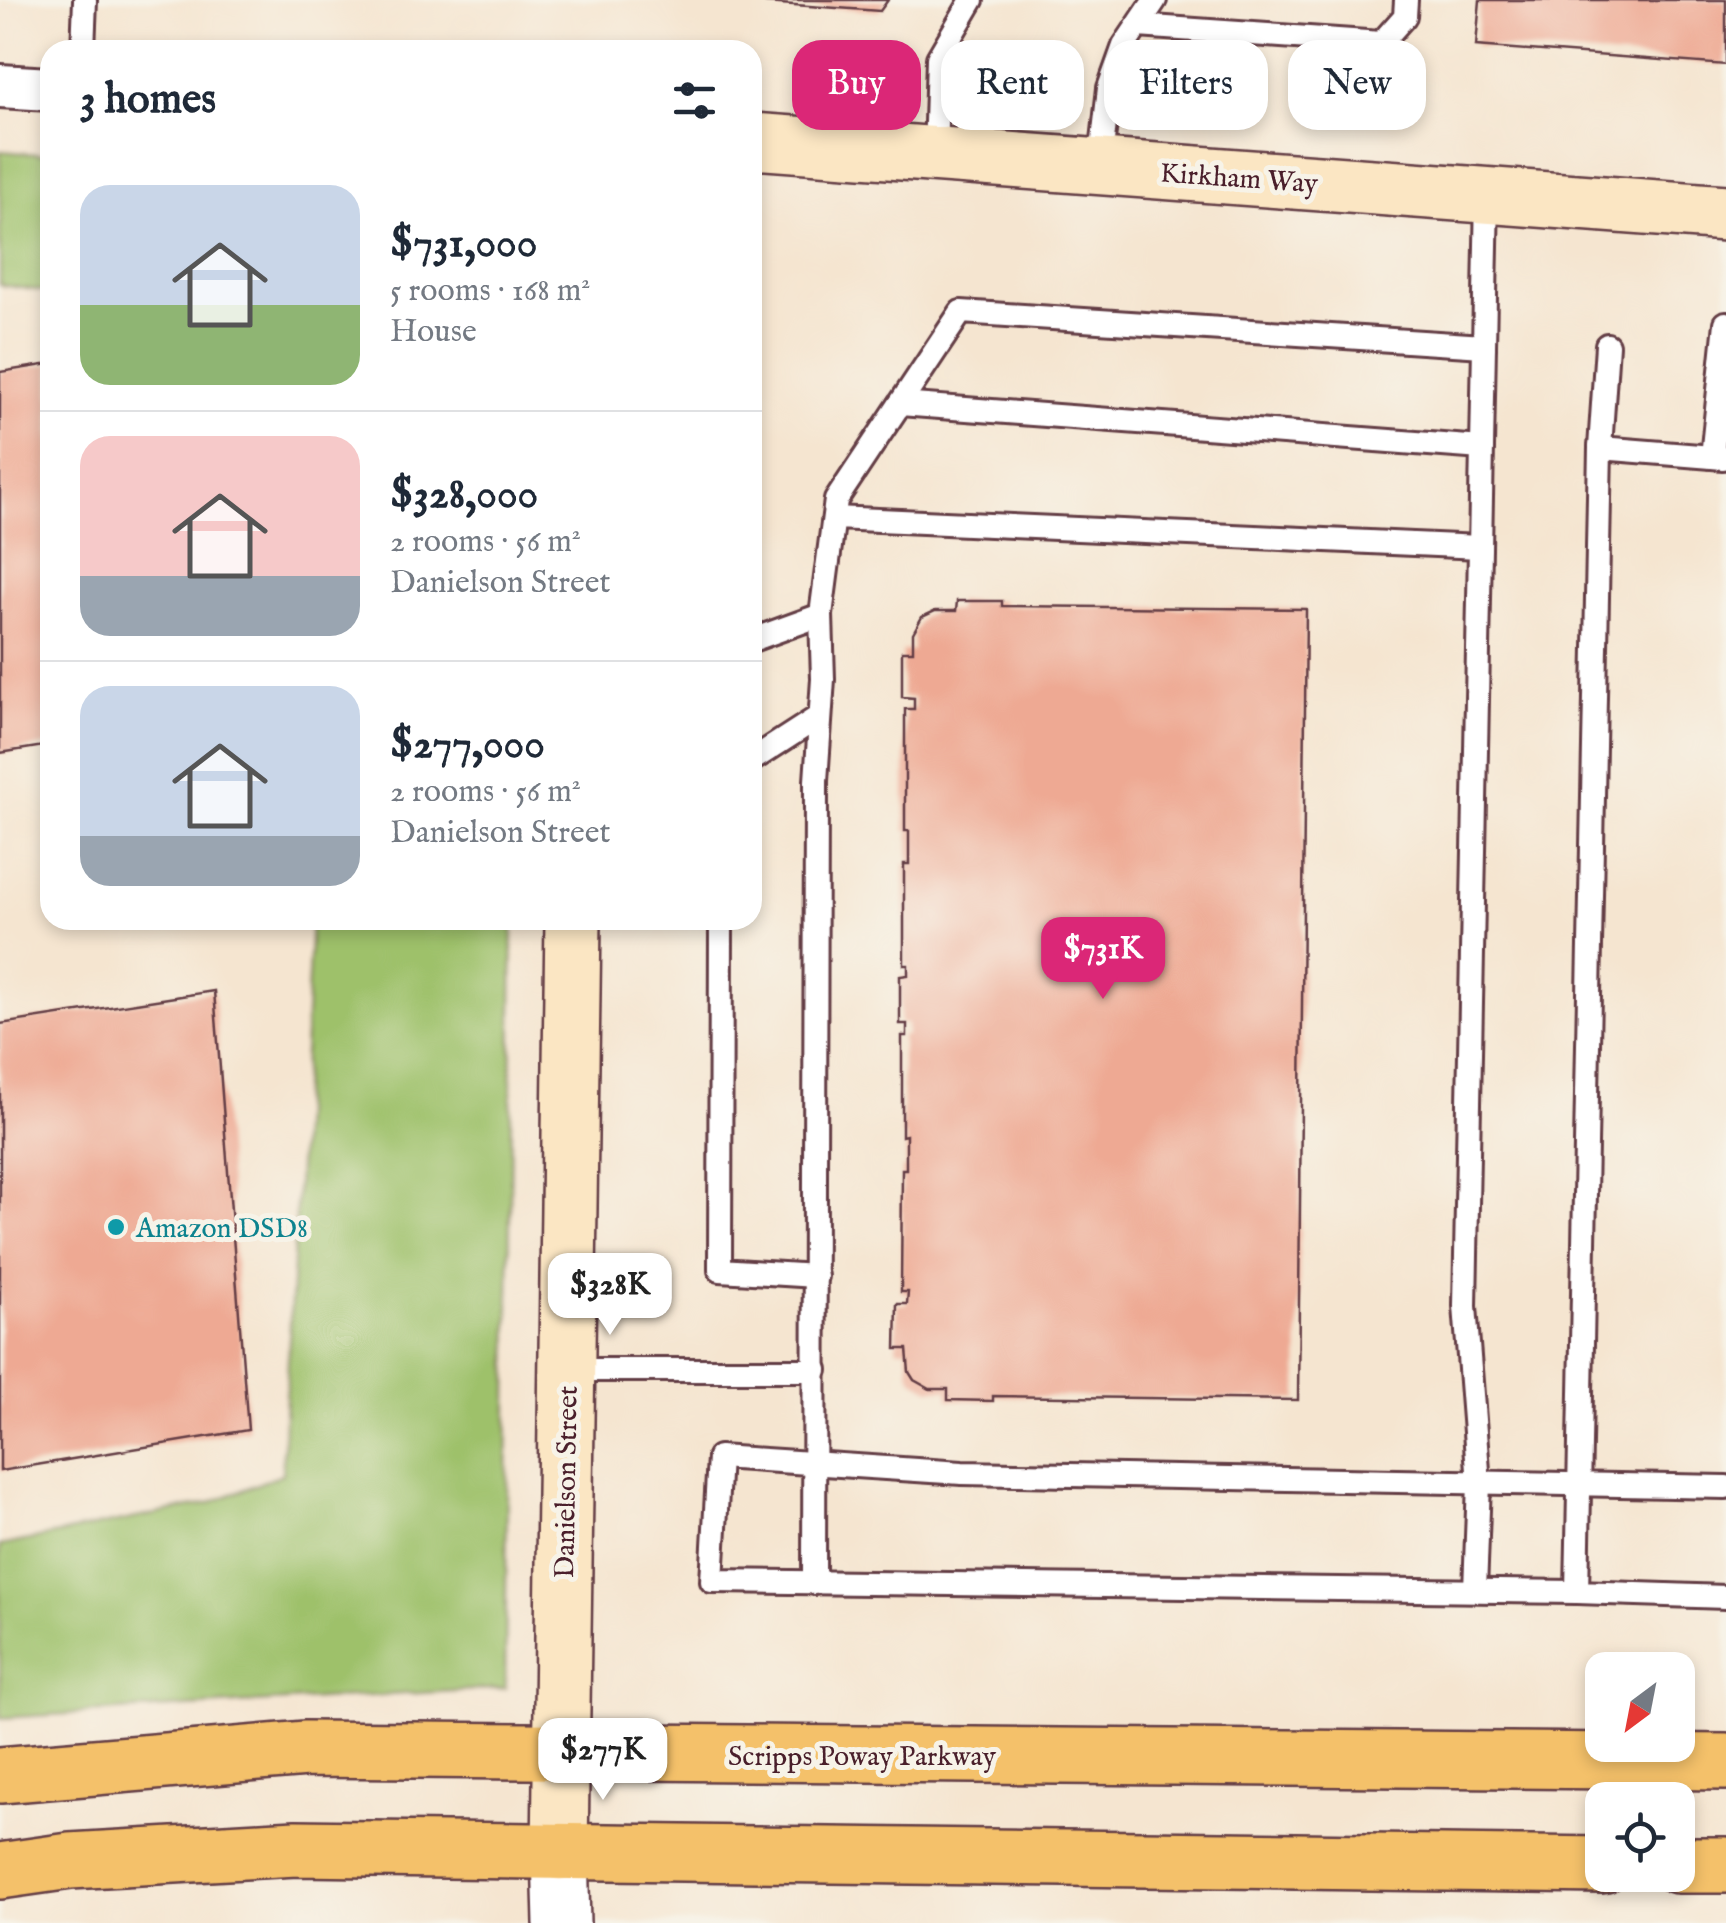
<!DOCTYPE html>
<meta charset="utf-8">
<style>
:root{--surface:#fff;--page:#f2f2f3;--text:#1f2937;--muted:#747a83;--line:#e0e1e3;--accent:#db2777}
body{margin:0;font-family:"IM FELL English",serif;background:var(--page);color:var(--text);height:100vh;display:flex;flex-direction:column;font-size:38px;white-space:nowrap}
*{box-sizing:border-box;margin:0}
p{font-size:32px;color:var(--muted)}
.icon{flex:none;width:55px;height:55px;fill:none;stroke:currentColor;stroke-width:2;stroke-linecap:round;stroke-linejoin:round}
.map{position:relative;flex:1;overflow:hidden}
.panel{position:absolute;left:40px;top:40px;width:722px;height:890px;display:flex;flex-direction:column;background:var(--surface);border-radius:30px;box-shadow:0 5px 15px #0003}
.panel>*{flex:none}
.top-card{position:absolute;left:792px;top:40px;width:782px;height:90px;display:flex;gap:20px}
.needle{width:65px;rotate:212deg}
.controls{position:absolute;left:1585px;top:1652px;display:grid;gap:20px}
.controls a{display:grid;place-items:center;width:110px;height:110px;border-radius:20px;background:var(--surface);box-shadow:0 5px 15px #0003;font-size:50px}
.price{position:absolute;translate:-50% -85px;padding:0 22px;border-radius:20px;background:#fff;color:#222;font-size:32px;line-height:65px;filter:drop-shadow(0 2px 5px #0008)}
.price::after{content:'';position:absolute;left:50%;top:60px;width:30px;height:22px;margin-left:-15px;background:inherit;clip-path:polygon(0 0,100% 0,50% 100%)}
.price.current{background:var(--accent);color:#fff}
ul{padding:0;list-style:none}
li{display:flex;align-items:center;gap:30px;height:250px;padding:0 40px}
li+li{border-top:2px solid var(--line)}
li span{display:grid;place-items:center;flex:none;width:280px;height:200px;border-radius:30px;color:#555}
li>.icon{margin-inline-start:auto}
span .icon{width:120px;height:120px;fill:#fffc;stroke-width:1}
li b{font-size:42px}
h2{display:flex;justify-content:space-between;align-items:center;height:120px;padding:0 40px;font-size:42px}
.tag{padding:0 35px;border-radius:30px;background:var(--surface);box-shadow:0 5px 15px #0003;font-size:35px;line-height:90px}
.tag.current{background:var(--accent);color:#fff}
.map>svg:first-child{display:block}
.green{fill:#9ec16b;stroke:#74704b;stroke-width:2.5}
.building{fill:#eea993}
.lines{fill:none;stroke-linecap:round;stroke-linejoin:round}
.service-casing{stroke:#643d44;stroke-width:28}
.minor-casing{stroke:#643d44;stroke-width:48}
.tertiary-casing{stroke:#643d44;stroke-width:60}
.secondary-casing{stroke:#643d44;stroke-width:60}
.primary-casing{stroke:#643d44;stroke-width:60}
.service{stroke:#fff;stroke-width:22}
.minor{stroke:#fff;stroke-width:42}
.tertiary{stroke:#fff;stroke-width:55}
.secondary{stroke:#fbe6c3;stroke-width:55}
.primary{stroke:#f4c16a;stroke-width:55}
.culture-dot{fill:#0f9aa8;stroke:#f7f3e8;stroke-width:4}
.labels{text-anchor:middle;stroke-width:10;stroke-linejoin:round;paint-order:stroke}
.street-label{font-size:28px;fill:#4a1f2b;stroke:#f7f3e8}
.culture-label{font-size:28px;fill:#0d838f;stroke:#f7f3e8;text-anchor:start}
</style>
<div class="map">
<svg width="1726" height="1923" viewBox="0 0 1726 1923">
<rect width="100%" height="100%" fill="#f7f3e8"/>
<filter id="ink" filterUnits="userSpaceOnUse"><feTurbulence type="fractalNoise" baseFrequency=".01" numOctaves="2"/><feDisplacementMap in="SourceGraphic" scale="20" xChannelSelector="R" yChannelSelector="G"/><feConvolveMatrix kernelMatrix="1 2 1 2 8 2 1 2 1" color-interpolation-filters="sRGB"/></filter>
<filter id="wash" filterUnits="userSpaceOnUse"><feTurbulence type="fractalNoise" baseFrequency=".0048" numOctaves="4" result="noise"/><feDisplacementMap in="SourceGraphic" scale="40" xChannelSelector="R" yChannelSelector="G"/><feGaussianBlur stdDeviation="2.25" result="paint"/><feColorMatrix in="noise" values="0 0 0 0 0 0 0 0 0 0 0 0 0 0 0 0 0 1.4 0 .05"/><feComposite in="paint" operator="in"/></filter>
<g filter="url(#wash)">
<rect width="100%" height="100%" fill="#f5e5d0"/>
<g class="green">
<polygon points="0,151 50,155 50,292 0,285"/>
<polygon points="311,920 513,920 505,1688 0,1718 0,1546 210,1503 282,1474"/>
</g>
<g id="blocks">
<g class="building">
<polygon points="766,0 888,0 880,11 766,3"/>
<polygon points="1480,0 1726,0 1726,65 1476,46"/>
<polygon points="50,364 50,745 0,753 0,372"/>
<polygon points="957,601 1002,601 1002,606 1306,609 1298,1400 993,1396 993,1401 948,1400 948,1389 930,1389 914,1380 909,1372 907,1349 896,1349 897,1304 907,1304 908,1292 901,1292 902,1169 906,1169 906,1135 902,1136 902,1036 907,1036 907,1024 900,1024 900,976 908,975 908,965 904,965 904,864 909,864 909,831 905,831 905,709 914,709 914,698 902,697 902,651 913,651 913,633 922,617 935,611 956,611"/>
<polygon points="214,991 248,1430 0,1471 0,1024"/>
</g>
</g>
</g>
<g filter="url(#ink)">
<use href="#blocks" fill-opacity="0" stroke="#643d44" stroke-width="2.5"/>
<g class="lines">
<defs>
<g id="service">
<polyline points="1138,26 1381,43 1405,16 1406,0"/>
<polyline points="83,50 85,0"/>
<polyline points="935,154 938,58 972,0"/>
<polyline points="1100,167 1109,88 1124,46 1155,0"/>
<polyline points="1607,345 1600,448 1712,457"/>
<polyline points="900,404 1482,448"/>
<polyline points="1600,448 1577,1592 1726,1597"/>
<polyline points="1723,458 1712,457 1726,323"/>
<polyline points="834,518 1480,547"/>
<polyline points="821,615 836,500 961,312 1484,346"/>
<polyline points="752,640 821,615 823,679 816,781 814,1583"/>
<polyline points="752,760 820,716"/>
<polyline points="721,920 720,1270 816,1276"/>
<polyline points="567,1370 816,1370"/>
<polyline points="1475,1590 1479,1483 1465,1306 1487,195"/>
<polyline points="1577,1592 712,1581 719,1457 962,1473 1726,1487"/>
</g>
<polyline id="minor" points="0,86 50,89"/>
<polyline id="tertiary" points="560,1852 562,1923"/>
<g id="secondary">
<polyline points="752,141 1726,213"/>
<polyline points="560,1852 573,920"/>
</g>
<g id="primary">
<polyline points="0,1775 306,1749 1726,1762"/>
<polyline points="1678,1865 1726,1865"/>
<polyline points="0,1871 70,1861 296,1848 1602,1865"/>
</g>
</defs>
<use href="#service" class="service-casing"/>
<use href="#minor" class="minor-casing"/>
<use href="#tertiary" class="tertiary-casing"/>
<use href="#secondary" class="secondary-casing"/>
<use href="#primary" class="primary-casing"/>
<use href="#service" class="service"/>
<use href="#minor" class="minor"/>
<use href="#tertiary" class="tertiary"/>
<use href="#secondary" class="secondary"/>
<use href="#primary" class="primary"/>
</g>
</g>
<circle class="culture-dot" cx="116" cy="1227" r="10"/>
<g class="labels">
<g class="street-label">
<text transform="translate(1239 177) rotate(4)" y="10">Kirkham Way</text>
<text transform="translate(565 1482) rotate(-89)" y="10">Danielson Street</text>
<text x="862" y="1765">Scripps Poway Parkway</text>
</g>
<g class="culture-label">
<text x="136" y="1237">Amazon DSD8</text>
</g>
</g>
</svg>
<div class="controls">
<a><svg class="needle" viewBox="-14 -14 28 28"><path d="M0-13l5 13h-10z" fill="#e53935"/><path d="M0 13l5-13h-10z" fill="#747a83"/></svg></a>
<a><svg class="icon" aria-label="locate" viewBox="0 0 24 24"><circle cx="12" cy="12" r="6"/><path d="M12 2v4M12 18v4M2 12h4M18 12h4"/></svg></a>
</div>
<b class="price current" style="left:1103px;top:1002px">$731K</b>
<b class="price" style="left:610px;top:1338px">$328K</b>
<b class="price" style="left:603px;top:1803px">$277K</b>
<div class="top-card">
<a class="tag current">Buy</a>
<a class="tag">Rent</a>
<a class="tag">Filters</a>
<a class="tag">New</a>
</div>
<section class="panel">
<h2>3 homes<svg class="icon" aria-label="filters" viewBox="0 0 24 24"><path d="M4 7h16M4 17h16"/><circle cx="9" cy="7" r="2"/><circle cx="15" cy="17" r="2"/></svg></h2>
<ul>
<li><span style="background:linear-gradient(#c9d6e8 60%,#8fb573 0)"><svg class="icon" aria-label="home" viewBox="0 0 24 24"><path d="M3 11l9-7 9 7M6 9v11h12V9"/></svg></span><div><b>$731,000</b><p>5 rooms · 168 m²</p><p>House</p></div></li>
<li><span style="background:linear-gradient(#f6c9c9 70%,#9aa5b1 0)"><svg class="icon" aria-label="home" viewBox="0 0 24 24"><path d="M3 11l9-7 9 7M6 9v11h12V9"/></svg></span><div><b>$328,000</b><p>2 rooms · 56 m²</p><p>Danielson Street</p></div></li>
<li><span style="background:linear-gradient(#c9d6e8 75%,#9aa5b1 0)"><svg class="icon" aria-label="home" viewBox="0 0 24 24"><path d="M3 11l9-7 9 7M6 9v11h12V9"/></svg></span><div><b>$277,000</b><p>2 rooms · 56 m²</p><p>Danielson Street</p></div></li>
</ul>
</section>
</div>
